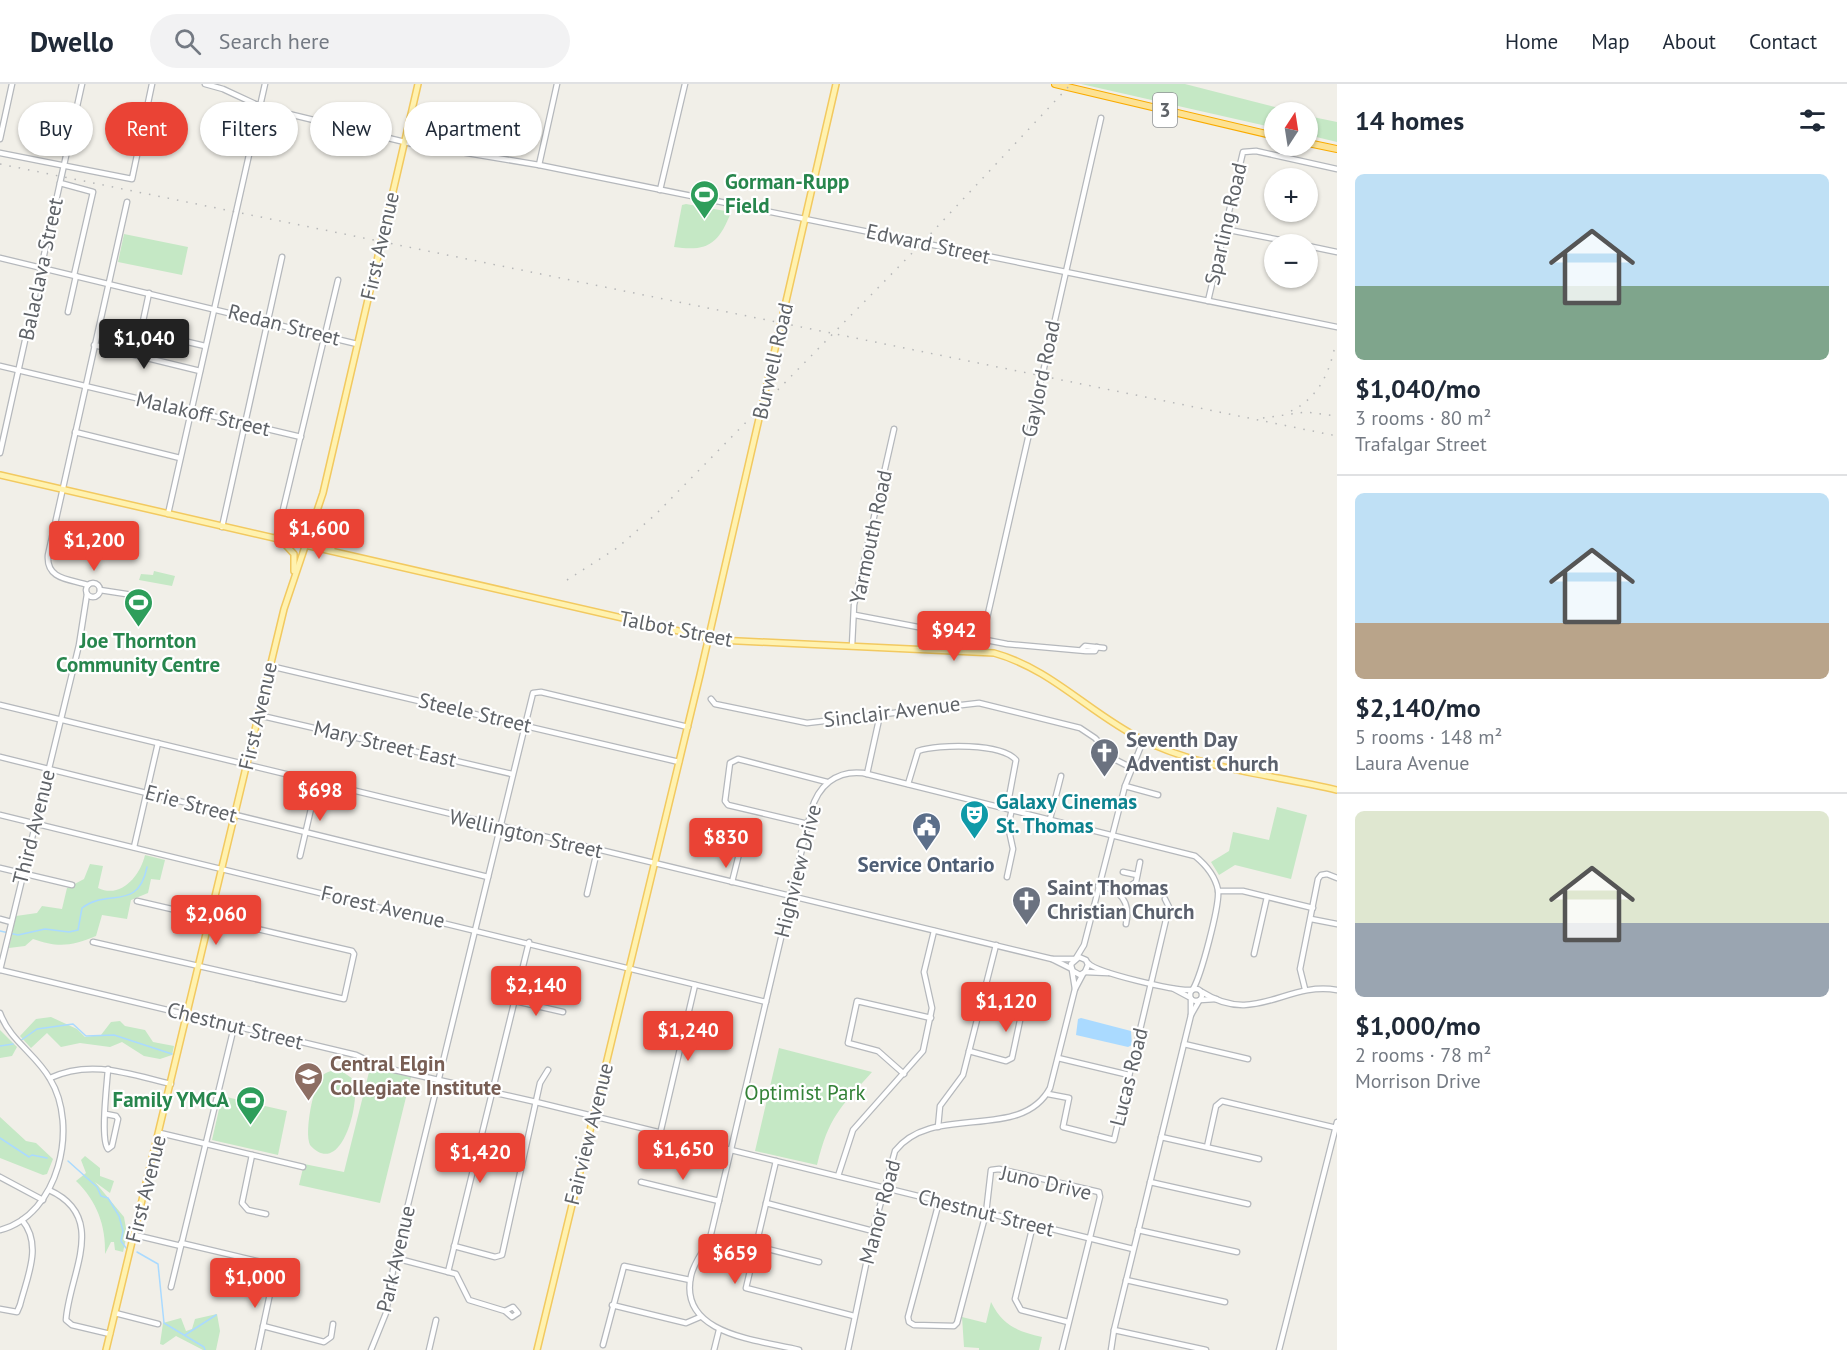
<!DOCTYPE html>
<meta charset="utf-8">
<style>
:root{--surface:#fff;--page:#f2f2f3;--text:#1f2937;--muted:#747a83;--line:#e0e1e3;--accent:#ea4335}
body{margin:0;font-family:"PT Sans",sans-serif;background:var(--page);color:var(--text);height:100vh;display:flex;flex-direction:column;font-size:22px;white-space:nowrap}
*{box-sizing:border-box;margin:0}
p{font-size:20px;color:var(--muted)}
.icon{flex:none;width:33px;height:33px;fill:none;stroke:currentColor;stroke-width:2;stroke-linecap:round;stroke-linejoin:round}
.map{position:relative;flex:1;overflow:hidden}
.side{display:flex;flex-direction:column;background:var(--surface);width:510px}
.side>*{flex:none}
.guide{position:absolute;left:18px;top:18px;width:570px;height:54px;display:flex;gap:12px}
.needle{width:39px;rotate:12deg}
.controls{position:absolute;left:1264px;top:18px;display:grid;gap:12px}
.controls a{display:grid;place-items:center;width:54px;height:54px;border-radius:50%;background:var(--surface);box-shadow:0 2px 4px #0004;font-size:30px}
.price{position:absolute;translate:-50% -51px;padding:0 14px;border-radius:6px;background:var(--accent);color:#fff;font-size:20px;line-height:39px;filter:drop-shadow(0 2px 3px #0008)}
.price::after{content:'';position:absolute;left:50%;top:36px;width:18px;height:14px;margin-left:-9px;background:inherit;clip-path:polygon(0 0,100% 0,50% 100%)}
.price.on{background:#222;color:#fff}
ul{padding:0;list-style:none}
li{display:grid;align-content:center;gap:12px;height:318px;padding:0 18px}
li+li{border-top:2px solid var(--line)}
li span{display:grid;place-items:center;height:186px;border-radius:9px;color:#555}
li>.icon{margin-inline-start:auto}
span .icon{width:108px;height:108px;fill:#fffc;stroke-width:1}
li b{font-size:26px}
h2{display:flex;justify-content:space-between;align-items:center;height:72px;padding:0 18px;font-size:26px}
.chip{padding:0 21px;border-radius:27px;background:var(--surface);box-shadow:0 2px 4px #0004;font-size:21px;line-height:54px}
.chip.on{background:var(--accent);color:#fff}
header{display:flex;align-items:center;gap:36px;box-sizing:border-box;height:84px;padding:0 30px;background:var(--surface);border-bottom:2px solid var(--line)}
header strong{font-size:28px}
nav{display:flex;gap:33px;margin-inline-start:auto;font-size:21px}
.search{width:420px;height:54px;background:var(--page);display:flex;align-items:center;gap:15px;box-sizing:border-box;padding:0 21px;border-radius:33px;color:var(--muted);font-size:22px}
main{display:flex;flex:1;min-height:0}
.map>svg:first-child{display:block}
.green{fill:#c5e8c5}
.water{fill:#aadaff}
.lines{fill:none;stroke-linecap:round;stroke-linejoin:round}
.stream{stroke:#aadaff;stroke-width:1.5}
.minor-casing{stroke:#b5b8bc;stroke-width:7}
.major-casing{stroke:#f2c960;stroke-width:8}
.highway-casing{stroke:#f9ab00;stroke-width:8}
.minor{stroke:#fff;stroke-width:4.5}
.major{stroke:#fff2af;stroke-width:5}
.highway{stroke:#fde293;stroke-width:6}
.rail{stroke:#b6b7b8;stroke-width:1.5;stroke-dasharray:1.5 8;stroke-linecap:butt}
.labels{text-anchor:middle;stroke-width:4.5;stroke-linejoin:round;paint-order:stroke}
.shield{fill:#fff;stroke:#8f9295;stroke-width:1.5}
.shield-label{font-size:20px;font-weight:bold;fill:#5f6368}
.leisure-label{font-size:21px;font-weight:bold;fill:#27864d;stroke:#fff;text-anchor:start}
.street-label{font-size:21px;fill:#5f6368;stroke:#fff}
.worship-label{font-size:21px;font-weight:bold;fill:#5b616d;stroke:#fff;text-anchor:start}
.culture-label{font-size:21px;font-weight:bold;fill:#0d838f;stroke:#fff;text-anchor:start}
.service-label{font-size:21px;font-weight:bold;fill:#4e5e75;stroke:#fff}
.education-label{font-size:21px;font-weight:bold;fill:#785e54;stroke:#fff;text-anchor:start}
.park-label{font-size:21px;fill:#348238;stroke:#fff}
</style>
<header>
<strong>Dwello</strong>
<div class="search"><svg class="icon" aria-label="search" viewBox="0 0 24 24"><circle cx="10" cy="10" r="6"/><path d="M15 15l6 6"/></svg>Search here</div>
<nav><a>Home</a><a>Map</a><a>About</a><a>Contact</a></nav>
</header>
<main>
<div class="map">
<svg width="1337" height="1266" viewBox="0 0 1337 1266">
<rect width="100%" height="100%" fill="#f1efe8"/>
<g class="green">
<polygon points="1081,0 1185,0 1294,28 1275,28 1275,44"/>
<polygon points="1308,32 1337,38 1337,58 1308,51"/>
<path d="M686,120L731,128C719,160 707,168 674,163L682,121Z"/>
<polygon points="124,150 188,163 182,191 118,178"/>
<polygon points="289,430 308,434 302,450 297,452 285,449"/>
<polygon points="154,487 175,492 172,502 139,496 141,490 153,491"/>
<polygon points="1277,723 1307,731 1291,795 1235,781 1219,791 1211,778 1229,767 1233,748 1269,756"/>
<path d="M145,771L165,776L160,796L151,795L148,809L131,816L127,835L102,831L96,852C72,862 58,864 33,855L25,862L9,864L16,832L37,829L42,822L62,825L67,804L84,795L90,780L103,782L98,804C121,815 140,792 145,771Z"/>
<polygon points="51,933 77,945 85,953 101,951 111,938 120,937 125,942 145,946 153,958 174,962 172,971 160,975 144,972 122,958 110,963 80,959 61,963 47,949 31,964 20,952 36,935"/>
<polygon points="0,946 17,963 12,972 0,974"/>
<path d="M779,964L872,988C840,1024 829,1032 817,1081L755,1067Z"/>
<polygon points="370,984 411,993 380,1119 299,1101 304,1080 344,1088"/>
<path d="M340,986L353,995C362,1013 342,1097 310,1061C304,1049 313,1002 322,992C327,987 333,986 340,986Z"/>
<polygon points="222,1012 287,1027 278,1071 212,1056"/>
<polygon points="0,1033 26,1057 36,1059 53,1075 47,1090 43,1091 0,1074"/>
<path d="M85,1072L100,1084V1092L114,1097L110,1109L95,1098L124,1133L127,1150L123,1168L115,1166L114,1158H111L105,1170C106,1142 97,1117 76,1097L86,1089L81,1076Z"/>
<path d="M991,1218C1003,1242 1017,1247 1042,1253L1039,1266H979V1264L964,1263L962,1233L986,1239Z"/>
<polygon points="217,1230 220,1247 216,1266 203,1266 176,1252 163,1261 160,1260 163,1239 181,1234 186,1247 192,1245 195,1235"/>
</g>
<polygon class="water" points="1081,934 1131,947 1132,961 1128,963 1076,951 1078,935"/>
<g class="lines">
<g class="stream">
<path d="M0,847L18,851L45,845L69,848L78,846L82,824C108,804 138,828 147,783"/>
<polyline points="20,957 37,945 73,940 86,952 114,951 172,970"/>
<polyline points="0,962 13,960"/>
<polyline points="0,1054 29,1073 32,1071 47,1074"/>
<polyline points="68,1077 97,1103 101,1112 108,1114 119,1132 123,1147 121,1157 126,1164"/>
<polyline points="137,1168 158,1180 164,1239 204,1263 205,1266"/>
<polyline points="185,1251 216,1231"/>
</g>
<defs>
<g id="minor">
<polyline points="205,0 223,5 264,24 413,60 539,81 1337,243"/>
<polyline points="0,55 12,0"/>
<polyline points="0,69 132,95 152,0"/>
<polyline points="539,81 557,0"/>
<polyline points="60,99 93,108 74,191"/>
<polyline points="660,106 685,0"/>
<polyline points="1224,145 1301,160"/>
<polyline points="1308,162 1337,168"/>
<polyline points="0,174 357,260"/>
<polyline points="1208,217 1243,68 1256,67 1337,85"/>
<polyline points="68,228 76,192"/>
<polyline points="141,247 205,262"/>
<polyline points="94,261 200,287"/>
<polyline points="136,270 149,209"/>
<polyline points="0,282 301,353"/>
<polyline points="75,348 180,374"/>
<polyline points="0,369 82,0"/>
<polyline points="168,430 265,0"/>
<polyline points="222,443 282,173"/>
<polyline points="276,455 338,196"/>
<circle cx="93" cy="506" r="7"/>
<path d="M88,501C70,495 46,496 48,471L127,118"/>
<polyline points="100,506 139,512 143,509"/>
<polyline points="855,531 1007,560 1086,567 1095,567 1097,563"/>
<polyline points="982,556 1101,34"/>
<polyline points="852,562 854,521 894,345"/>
<polyline points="1082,565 1085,562 1104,564"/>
<polyline points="270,582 679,678"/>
<polyline points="711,615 715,620 807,639 979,619 1080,644 1095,654 1116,676 1132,684"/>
<polyline points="0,621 1052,875 1072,885"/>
<polyline points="258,631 512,690"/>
<polyline points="0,673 488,793"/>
<polyline points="867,690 880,631"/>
<path d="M908,700L918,667C939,660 1001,659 1016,676L1007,724"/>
<polyline points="1125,702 1158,711"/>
<polyline points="0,731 766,918"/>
<polyline points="1050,735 1061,692"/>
<polyline points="808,740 728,721 725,717 730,679 738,675 827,698"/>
<polyline points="134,763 158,659"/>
<polyline points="300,772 317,699"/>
<polyline points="0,784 72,801"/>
<polyline points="1123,788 1137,791"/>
<polyline points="1007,793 1013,765 1008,742 1012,725"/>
<polyline points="732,798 740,766"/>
<path d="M1098,802C1120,804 1131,818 1126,840"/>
<polyline points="1218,807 1243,807 1313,824"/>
<polyline points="1119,809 1136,798 1140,778"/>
<polyline points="587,810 597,767"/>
<polyline points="0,835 11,838"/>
<polyline points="1311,835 1337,840"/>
<polyline points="93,858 344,915 354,870 352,867 137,817"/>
<polyline points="1254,870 1267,813"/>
<polyline points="1076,874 1084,861 1125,702 1143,657"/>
<polyline points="1052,875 1074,875"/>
<path d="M1088,879C1097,889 1175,907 1191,906"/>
<polyline points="0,886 356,971 381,983 536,1018 1133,1165"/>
<polyline points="0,886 79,561 87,510"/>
<polyline points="1073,887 1080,891 1085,888 1088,881 1086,876 1079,873 1071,880 1075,905"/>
<polyline points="1085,888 1108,889"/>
<circle cx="1196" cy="911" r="6"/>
<polyline points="1174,905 1189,913"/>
<polyline points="1305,905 1300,885 1318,795 1321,791 1327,790 1337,794"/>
<path d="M1202,908C1255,942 1286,897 1337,906"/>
<polyline points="1200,916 1216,915"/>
<polyline points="515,917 563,928"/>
<path d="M0,929C10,957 36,970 50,995C79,1042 59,1131 0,1146"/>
<polyline points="1191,931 1199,917"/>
<polyline points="1184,960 1248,975"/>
<polyline points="969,967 1006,977 1012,974 1022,927 982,917"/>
<polyline points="1058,974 1129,991"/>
<polyline points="904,990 878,967 848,959 857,917 931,934"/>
<path d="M50,994C91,975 129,990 171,1000"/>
<polyline points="1048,1010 1069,1014 1063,1043 1114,1056 1169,823 1165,815"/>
<path d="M106,1030L116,1032L118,1035L112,1062L108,1065C100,1056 107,1000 108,985"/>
<polyline points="938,1043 940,1022 963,991 996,861"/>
<polyline points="160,1049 303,1083"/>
<polyline points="660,1050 695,901"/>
<polyline points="1161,1053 1259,1075"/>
<polyline points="1207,1063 1216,1022 1222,1017 1337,1044"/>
<polyline points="252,1071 242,1119 248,1126 266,1130"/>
<polyline points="776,1077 746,1204 854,1232"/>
<polyline points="838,1092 853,1046 923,967 932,924 924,888 934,847"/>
<polyline points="0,1093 43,1116"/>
<polyline points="641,1098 719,1117"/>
<polyline points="1150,1098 1248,1120"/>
<path d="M49,1106C109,1133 69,1190 66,1236L72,1241L110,1250"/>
<polyline points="939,1118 908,1233 909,1238 914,1241 954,1242 957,1239 986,1129 991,1086 999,1085 1099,1108 1100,1113 1062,1266"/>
<polyline points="766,1119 873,1147"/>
<polyline points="1033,1141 1015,1215 1021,1226 1068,1238"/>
<polyline points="1138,1146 1237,1168"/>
<polyline points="135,1151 181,1162"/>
<polyline points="181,1159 274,1181 274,1191 258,1266"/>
<polyline points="454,1162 495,1173 502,1171 540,999 548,986"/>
<polyline points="756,1162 819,1178"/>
<polyline points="395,1174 456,1190 469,1216 505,1227 512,1233 518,1229 513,1223 505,1227"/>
<polyline points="448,1188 529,858"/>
<polyline points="1126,1196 1225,1218"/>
<polyline points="171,1203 234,943"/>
<polyline points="612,1221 686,1239 700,1233"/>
<path d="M0,1225L17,1228L20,1221C27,1193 43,1161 22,1136"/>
<polyline points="115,1229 158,1240"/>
<polyline points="263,1242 324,1258 331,1253 333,1240"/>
<polyline points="1114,1246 1206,1266"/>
<polyline points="603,1261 624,1182 690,1196"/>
<polyline points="371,1266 386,1229 395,1174 533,609 541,608 688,643"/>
<polyline points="429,1266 436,1236"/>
<polyline points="714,1266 719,1246"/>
<path d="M799,1266C759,1256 678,1251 691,1192C694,1177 706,1165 711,1150L811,727C818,702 836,686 863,689L1195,772C1206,781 1215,791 1218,806C1220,821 1201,892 1193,905"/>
<path d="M848,1266L873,1147L895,1067C933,1018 1021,1059 1050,1004L1075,905L1083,890"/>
<polyline points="1111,1266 1114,1246 1191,931 1191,915"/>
<polyline points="1279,1266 1337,1038"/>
</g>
<g id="major">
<path d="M0,391L718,556L994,569C1052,585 1090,630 1143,656C1202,685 1274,691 1337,706"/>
<polyline points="314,440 316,450 332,465"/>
<polyline points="282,457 294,470 294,487"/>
<polyline points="106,1266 284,525 323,409 418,0"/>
<polyline points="537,1266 700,591 836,0"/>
</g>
<g id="highway">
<polyline points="1055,0 1275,52"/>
<polyline points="1308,59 1337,65"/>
</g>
</defs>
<use href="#minor" class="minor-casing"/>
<use href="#major" class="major-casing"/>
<use href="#highway" class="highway-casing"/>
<use href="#minor" class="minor"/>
<use href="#major" class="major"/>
<use href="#highway" class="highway"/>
<g class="rail">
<polyline points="0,80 1337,352"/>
<path d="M1291,327C1318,314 1329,290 1335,262"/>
<polyline points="1263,334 1306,328 1337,332"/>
<polyline points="567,496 617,464 656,430 922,159 1071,0"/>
</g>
</g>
<defs>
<symbol id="stadium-pin" viewBox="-11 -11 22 30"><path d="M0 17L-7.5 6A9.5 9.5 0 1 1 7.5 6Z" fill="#2e9e5b" stroke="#fff"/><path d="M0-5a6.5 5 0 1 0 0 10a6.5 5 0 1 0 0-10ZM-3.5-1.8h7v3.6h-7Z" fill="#fff"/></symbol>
<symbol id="church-pin" viewBox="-11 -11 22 30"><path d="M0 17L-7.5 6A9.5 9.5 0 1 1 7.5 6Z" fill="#6b7280" stroke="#fff"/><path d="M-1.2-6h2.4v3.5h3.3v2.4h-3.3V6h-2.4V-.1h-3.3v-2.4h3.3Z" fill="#fff"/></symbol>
<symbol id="theatre-pin" viewBox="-11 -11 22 30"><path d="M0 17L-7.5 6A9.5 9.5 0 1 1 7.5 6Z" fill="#0f9aa8" stroke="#fff"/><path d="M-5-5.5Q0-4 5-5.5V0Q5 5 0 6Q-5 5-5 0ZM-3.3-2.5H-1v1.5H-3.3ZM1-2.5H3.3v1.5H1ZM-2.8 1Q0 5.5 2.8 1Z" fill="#fff"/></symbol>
<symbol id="civic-pin" viewBox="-11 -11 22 30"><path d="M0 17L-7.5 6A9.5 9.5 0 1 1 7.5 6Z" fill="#5c6f8a" stroke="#fff"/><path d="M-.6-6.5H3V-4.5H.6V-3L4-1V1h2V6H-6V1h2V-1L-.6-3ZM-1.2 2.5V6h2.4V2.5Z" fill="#fff"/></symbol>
<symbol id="school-pin" viewBox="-11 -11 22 30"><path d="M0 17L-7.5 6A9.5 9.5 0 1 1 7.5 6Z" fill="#8d6e63" stroke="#fff"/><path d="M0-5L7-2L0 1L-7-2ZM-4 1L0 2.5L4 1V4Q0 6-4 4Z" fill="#fff"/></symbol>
</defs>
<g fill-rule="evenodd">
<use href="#stadium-pin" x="688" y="94" width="33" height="45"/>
<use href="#stadium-pin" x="122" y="502" width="33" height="45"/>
<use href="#church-pin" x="1088" y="652" width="33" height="45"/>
<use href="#theatre-pin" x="958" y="714" width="33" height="45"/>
<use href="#civic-pin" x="910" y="726" width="33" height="45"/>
<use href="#church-pin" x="1010" y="800" width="33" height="45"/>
<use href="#school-pin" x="292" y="976" width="33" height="45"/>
<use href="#stadium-pin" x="234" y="1000" width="33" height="45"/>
</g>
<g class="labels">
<rect class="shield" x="1153" y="9" width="24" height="34" rx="4.5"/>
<g class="shield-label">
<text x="1165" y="33">3</text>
</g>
<g class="leisure-label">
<text x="725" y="105">Gorman-Rupp<tspan x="725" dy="24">Field</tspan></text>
<text x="138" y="564" text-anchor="middle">Joe Thornton<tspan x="138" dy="24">Community Centre</tspan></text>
<text x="229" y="1023" text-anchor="end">Family YMCA</text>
</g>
<g class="street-label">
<text transform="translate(1226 140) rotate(-77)" y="7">Sparling Road</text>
<text transform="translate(928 160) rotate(12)" y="7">Edward Street</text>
<text transform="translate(380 162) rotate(-77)" y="7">First Avenue</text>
<text transform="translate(41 185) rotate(-78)" y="7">Balaclava Street</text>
<text transform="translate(284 241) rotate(14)" y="7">Redan Street</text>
<text transform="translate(773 277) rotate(-77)" y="7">Burwell Road</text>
<text transform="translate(1041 295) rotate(-78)" y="7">Gaylord Road</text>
<text transform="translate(203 330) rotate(13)" y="7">Malakoff Street</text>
<text transform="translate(871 453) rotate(-78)" y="7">Yarmouth Road</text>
<text transform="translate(676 545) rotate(11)" y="7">Talbot Street</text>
<text transform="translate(892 628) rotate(-7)" y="7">Sinclair Avenue</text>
<text transform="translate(475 629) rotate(13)" y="7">Steele Street</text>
<text transform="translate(258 632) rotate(-77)" y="7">First Avenue</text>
<text transform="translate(385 660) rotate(13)" y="7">Mary Street East</text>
<text transform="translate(191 720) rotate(15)" y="7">Erie Street</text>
<text transform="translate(34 743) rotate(-76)" y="7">Third Avenue</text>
<text transform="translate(526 750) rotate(13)" y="7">Wellington Street</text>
<text transform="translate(798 787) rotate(-76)" y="7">Highview Drive</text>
<text transform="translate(383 823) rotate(13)" y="7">Forest Avenue</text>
<text transform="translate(235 942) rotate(14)" y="7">Chestnut Street</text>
<text transform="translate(1129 993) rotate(-76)" y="7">Lucas Road</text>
<text transform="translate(589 1050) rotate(-76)" y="7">Fairview Avenue</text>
<text transform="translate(1046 1099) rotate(13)" y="7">Juno Drive</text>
<text transform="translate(146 1105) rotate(-76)" y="7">First Avenue</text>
<text transform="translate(880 1128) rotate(-75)" y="7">Manor Road</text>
<text transform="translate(986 1129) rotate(14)" y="7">Chestnut Street</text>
<text transform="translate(396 1175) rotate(-77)" y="7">Park Avenue</text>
</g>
<g class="worship-label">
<text x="1126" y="663">Seventh Day<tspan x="1126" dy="24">Adventist Church</tspan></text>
<text x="1047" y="811">Saint Thomas<tspan x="1047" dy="24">Christian Church</tspan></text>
</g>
<g class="culture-label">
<text x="996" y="725">Galaxy Cinemas<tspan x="996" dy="24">St. Thomas</tspan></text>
</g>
<g class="service-label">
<text x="926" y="788">Service Ontario</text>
</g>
<g class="education-label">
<text x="330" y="987">Central Elgin<tspan x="330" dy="24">Collegiate Institute</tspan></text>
</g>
<g class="park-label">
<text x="805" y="1016">Optimist Park</text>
</g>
</g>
</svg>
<div class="controls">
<a><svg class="needle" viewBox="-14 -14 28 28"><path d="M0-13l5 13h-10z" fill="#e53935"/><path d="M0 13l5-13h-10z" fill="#747a83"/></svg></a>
<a>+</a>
<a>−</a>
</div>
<b class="price on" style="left:144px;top:286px">$1,040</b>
<b class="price" style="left:319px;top:476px">$1,600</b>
<b class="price" style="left:94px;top:488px">$1,200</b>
<b class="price" style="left:954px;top:578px">$942</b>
<b class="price" style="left:320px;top:738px">$698</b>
<b class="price" style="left:726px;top:785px">$830</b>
<b class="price" style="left:216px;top:862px">$2,060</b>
<b class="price" style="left:536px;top:933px">$2,140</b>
<b class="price" style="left:1006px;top:949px">$1,120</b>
<b class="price" style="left:688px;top:978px">$1,240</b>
<b class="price" style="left:683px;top:1097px">$1,650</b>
<b class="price" style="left:480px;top:1100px">$1,420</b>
<b class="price" style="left:735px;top:1201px">$659</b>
<b class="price" style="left:255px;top:1225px">$1,000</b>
<div class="guide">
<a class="chip">Buy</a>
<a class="chip on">Rent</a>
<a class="chip">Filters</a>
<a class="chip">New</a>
<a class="chip">Apartment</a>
</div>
</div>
<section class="side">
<h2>14 homes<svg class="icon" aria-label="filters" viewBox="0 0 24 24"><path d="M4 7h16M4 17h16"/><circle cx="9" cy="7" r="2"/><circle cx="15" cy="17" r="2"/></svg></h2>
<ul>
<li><span style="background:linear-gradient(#bfe0f5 60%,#7fa58c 0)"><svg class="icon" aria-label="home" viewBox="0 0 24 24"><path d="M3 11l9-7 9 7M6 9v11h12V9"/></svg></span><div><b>$1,040/mo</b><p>3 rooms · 80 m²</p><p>Trafalgar Street</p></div></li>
<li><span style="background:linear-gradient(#bfe0f5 70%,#b9a48a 0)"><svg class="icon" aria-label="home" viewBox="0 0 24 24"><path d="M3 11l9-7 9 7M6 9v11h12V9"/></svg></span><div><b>$2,140/mo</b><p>5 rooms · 148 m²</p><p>Laura Avenue</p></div></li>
<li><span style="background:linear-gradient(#dfe7d0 60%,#9aa5b1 0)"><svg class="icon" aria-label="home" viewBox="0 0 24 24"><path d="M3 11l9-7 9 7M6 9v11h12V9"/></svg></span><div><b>$1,000/mo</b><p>2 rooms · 78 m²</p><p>Morrison Drive</p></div></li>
</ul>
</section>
</main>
